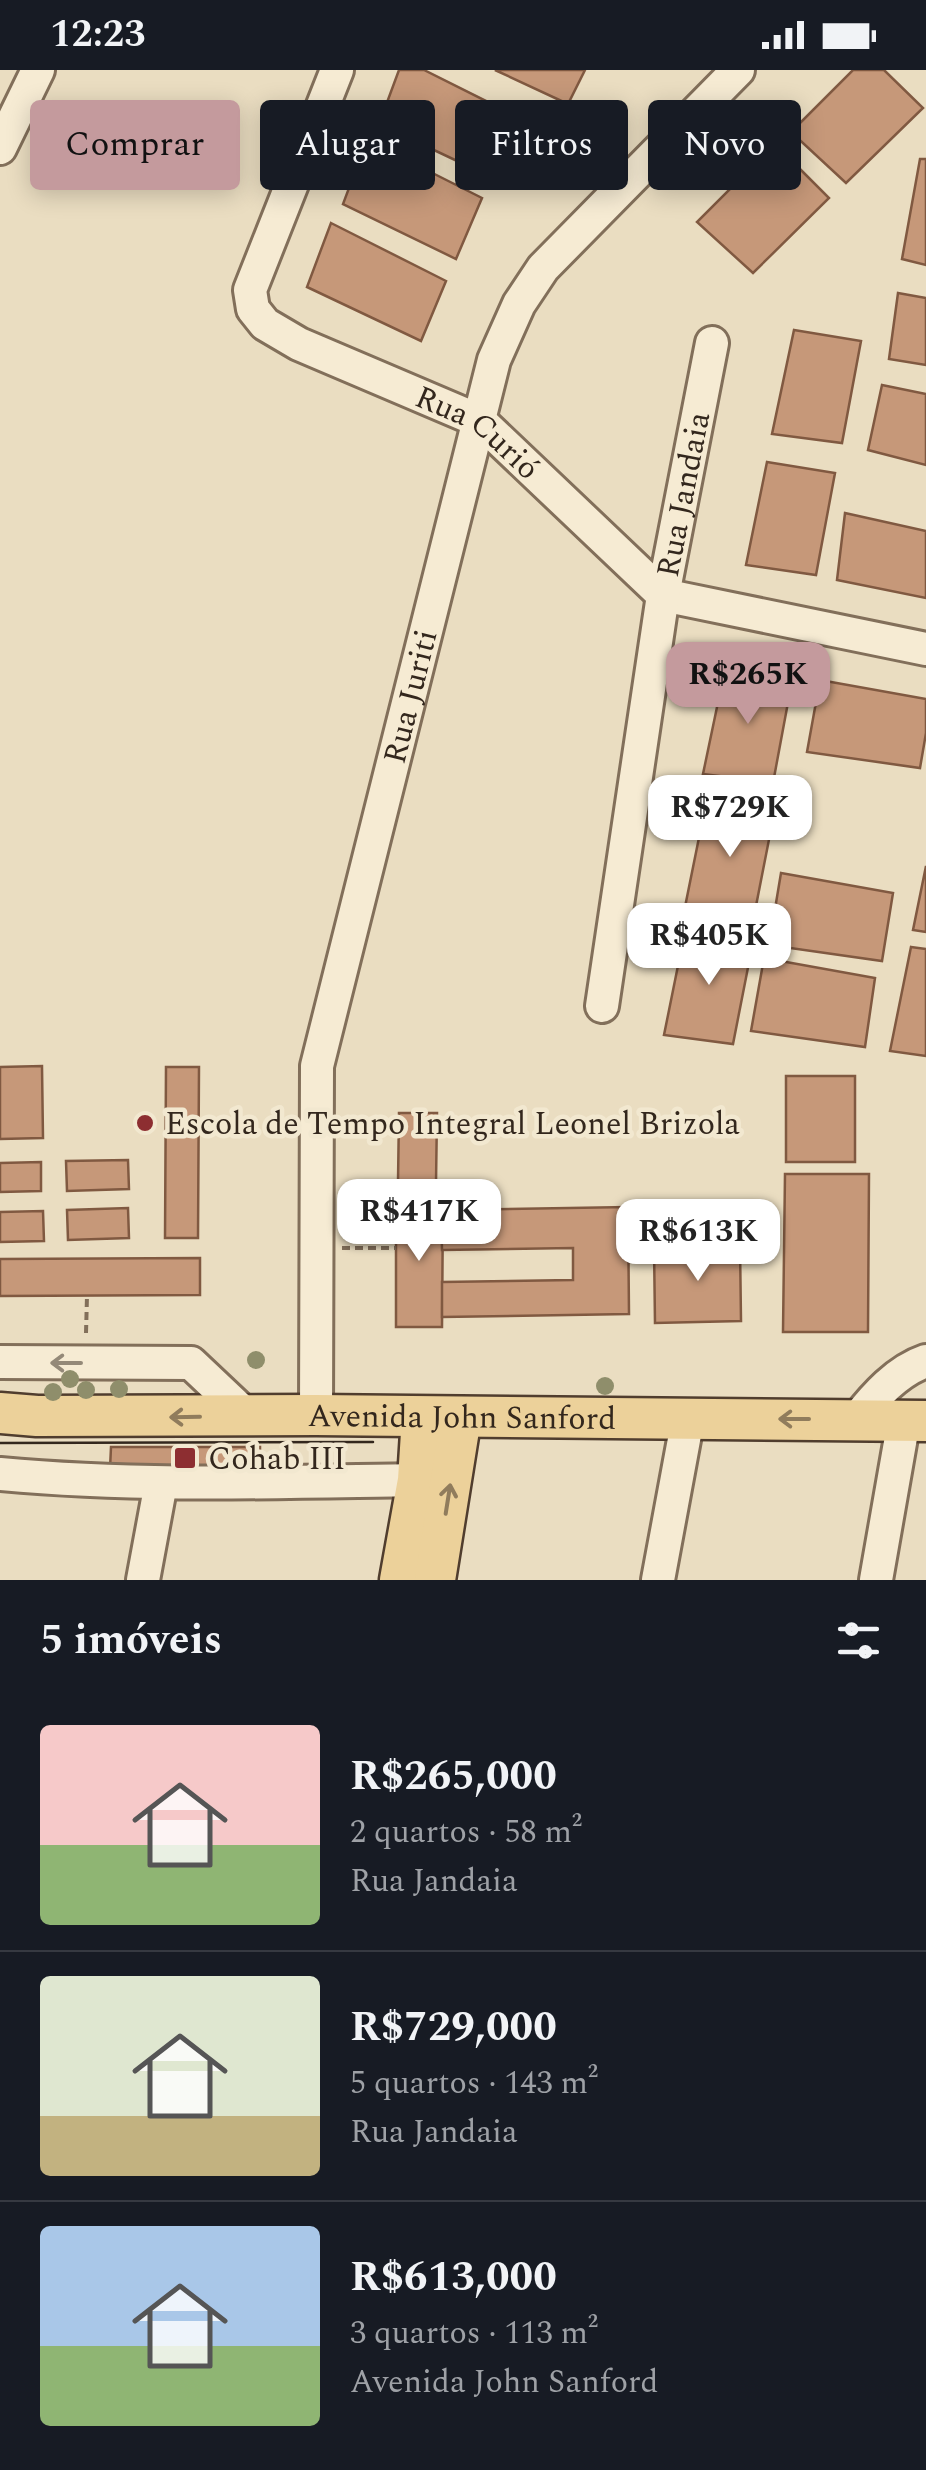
<!DOCTYPE html>
<html lang="pt">
<meta charset="utf-8">
<style>
:root{--surface:#171b24;--page:#242831;--text:#f1f3f6;--muted:#9ea1a6;--line:#363941;--accent:#c49a9d}
body{margin:0;font-family:Spectral,serif;background:var(--page);color:var(--text);height:100vh;display:flex;flex-direction:column;font-size:38px;white-space:nowrap}
*{box-sizing:border-box;margin:0}
p{font-size:32px;color:var(--muted)}
.icon{flex:none;width:55px;height:55px;fill:none;stroke:currentColor;stroke-width:2;stroke-linecap:round;stroke-linejoin:round}
.map{position:relative;height:1510px;overflow:hidden}
.drawer{display:flex;flex-direction:column;background:var(--surface);flex:1}
.drawer>*{flex:none}
.guide{position:absolute;left:30px;top:30px;width:868px;height:90px;display:flex;gap:20px}
.price{position:absolute;translate:-50% -85px;padding:0 22px;border-radius:20px;background:#fff;color:#222;font-size:32px;line-height:65px;filter:drop-shadow(0 2px 5px #0008)}
.price::after{content:'';position:absolute;left:50%;top:60px;width:30px;height:22px;margin-left:-15px;background:inherit;clip-path:polygon(0 0,100% 0,50% 100%)}
.price.current{background:var(--accent);color:#111}
ul{padding:0;list-style:none}
li{display:flex;align-items:center;gap:30px;height:250px;padding:0 40px}
li+li{border-top:2px solid var(--line)}
li span{display:grid;place-items:center;flex:none;width:280px;height:200px;border-radius:10px;color:#555}
li>.icon{margin-inline-start:auto}
span .icon{width:120px;height:120px;fill:#fffc;stroke-width:1}
li b{font-size:42px}
h2{display:flex;justify-content:space-between;align-items:center;height:120px;padding:0 40px;font-size:42px}
.tag{padding:0 35px;border-radius:10px;background:var(--surface);box-shadow:0 5px 25px #0003;font-size:35px;line-height:90px}
.tag.current{background:var(--accent);color:#111}
.status{display:flex;justify-content:space-between;align-items:center;height:70px;padding:0 50px;background:var(--surface);direction:ltr}
.status svg{height:28px;fill:currentColor}
.map>svg:first-child{display:block}
.building{fill:#c69879;stroke:#805941;stroke-width:2.5}
.lines{fill:none;stroke-linecap:round;stroke-linejoin:round}
.minor-casing{stroke:#826f5a;stroke-width:38}
.major-casing{stroke:#503d2e;stroke-width:45}
.path{stroke:#826f5a;stroke-width:4;stroke-dasharray:8 5;stroke-linecap:butt}
.minor{stroke:#f6ebd3;stroke-width:32}
.major{stroke:#ecd19a;stroke-width:40}
.tram{stroke:#33271d;stroke-width:2.5}
.tree{fill:#8f8e6b}
.oneway{stroke:#948978}
.oneway2{stroke:#907c5c}
.poi-dot{fill:#8d2e31;stroke:#f2e8d0;stroke-width:4}
.labels{text-anchor:middle;stroke-width:9;stroke-linejoin:round;paint-order:stroke}
.street-label{font-size:32px;fill:#33271d;stroke:#f2e8d0}
.poi-label{font-size:32px;fill:#33271d;stroke:#f2e8d0;text-anchor:start}
</style>
<div class="status"><b>12:23</b><svg viewBox="0 0 49 12"><path d="M0 12V9h3v3zM5 12V6h3v6zM10 12V3h3v9zM15 12V0h3v12zM26 1h20v11H26zM47 4h2v5h-2z"/></svg></div>
<div class="map">
<svg width="926" height="1510" viewBox="0 0 926 1510">
<rect width="100%" height="100%" fill="#eaddc1"/>
<g class="building">
<polygon points="399,0 424,0 518,47 493,108 379,54"/>
<polygon points="495,0 585,0 568,34"/>
<polygon points="853,0 884,0 923,38 846,113 791,62"/>
<polygon points="367,70 482,128 456,189 343,134"/>
<polygon points="775,74 829,128 753,203 697,152"/>
<polygon points="920,89 926,89 926,195 902,189"/>
<polygon points="331,153 446,211 421,271 307,217"/>
<polygon points="898,223 926,228 926,295 889,289"/>
<polygon points="794,260 861,271 842,373 772,364"/>
<polygon points="882,315 926,324 926,395 868,380"/>
<polygon points="767,392 835,403 816,505 746,495"/>
<polygon points="845,443 926,461 926,528 837,510"/>
<polygon points="725,599 792,611 773,713 703,704"/>
<polygon points="820,610 926,629 926,663 920,698 807,682"/>
<polygon points="706,733 774,744 754,846 685,837"/>
<polygon points="926,796 926,862 913,860"/>
<polygon points="781,803 893,823 882,891 769,875"/>
<polygon points="685,861 753,872 733,974 664,965"/>
<polygon points="911,877 926,879 926,986 890,981"/>
<polygon points="764,888 875,908 865,977 751,961"/>
<polygon points="42,996 43,1068 0,1069 0,997"/>
<polygon points="166,997 199,997 198,1168 165,1168"/>
<rect x="786" y="1006" width="69" height="86"/>
<polygon points="399,1043 437,1043 436,1113 398,1112"/>
<polygon points="128,1090 129,1119 67,1121 66,1091"/>
<polygon points="41,1092 41,1121 0,1122 0,1093"/>
<polygon points="785,1104 869,1104 868,1262 783,1262"/>
<polygon points="396,1132 443,1132 442,1257 396,1257"/>
<polygon points="628,1137 629,1244 442,1247 442,1212 573,1210 573,1178 442,1180 441,1140"/>
<polygon points="128,1138 129,1168 68,1170 67,1140"/>
<polygon points="43,1141 44,1171 0,1172 0,1142"/>
<polygon points="740,1175 741,1251 655,1253 654,1177"/>
<polygon points="200,1188 200,1225 0,1226 0,1189"/>
<polygon points="111,1377 260,1377 260,1399 110,1399"/>
</g>
<g class="lines">
<defs>
<g id="minor">
<path id="s1" d="M337,0L250,220L253,239L265,254L299,274L480,351L663,525L926,579"/>
<polyline points="0,78 38,0"/>
<path id="s2" d="M602,936L663,525L712,273"/>
<polyline points="0,1292 191,1293 247,1346"/>
<path id="s3" d="M316,1345L317,996L494,290L519,234L543,198L738,0"/>
<path d="M857,1349C875,1326 897,1301 926,1291"/>
<path d="M0,1404C139,1417 278,1412 418,1410"/>
<polyline points="143,1510 161,1413"/>
<polyline points="658,1510 688,1348"/>
<polyline points="876,1510 904,1350"/>
</g>
<g id="major">
<path id="s4" d="M0,1343L37,1346L316,1345L926,1351"/>
<polyline points="400,1510 418,1410 422,1347"/>
<polyline points="435,1510 461,1347"/>
</g>
</defs>
<use href="#minor" class="minor-casing"/>
<use href="#major" class="major-casing"/>
<g class="path">
<polyline points="342,1178 396,1178"/>
<polyline points="86,1263 87,1226"/>
</g>
<use href="#minor" class="minor"/>
<use href="#major" class="major"/>
<polyline class="tram" points="0,1373 373,1372"/>
</g>
<g class="tree">
<circle cx="256" cy="1290" r="9"/>
<circle cx="70" cy="1309" r="9"/>
<circle cx="605" cy="1316" r="9"/>
<circle cx="119" cy="1319" r="9"/>
<circle cx="86" cy="1320" r="9"/>
<circle cx="53" cy="1322" r="9"/>
</g>
<defs><path id="oneway-shaft" d="M-6 0H5M1.5-3L5.5 0L1.5 3" fill="none" stroke-width="1.6" stroke-linecap="round" stroke-linejoin="round" transform="scale(2.5)"/></defs>
<use class="oneway" href="#oneway-shaft" transform="translate(66 1293) rotate(180)"/>
<g class="oneway2">
<use href="#oneway-shaft" transform="translate(185 1347) rotate(179)"/>
<use href="#oneway-shaft" transform="translate(794 1349) rotate(-180)"/>
<use href="#oneway-shaft" transform="translate(448 1429) rotate(-81)"/>
</g>
<g class="poi-dot">
<circle cx="145" cy="1053" r="10"/>
<rect x="173" y="1376" width="24" height="24" rx="5"/>
</g>
<g class="labels">
<g class="street-label">
<text dy="11" stroke="none"><textPath href="#s1" startOffset="515">Rua Curió</textPath></text>
<text dy="11" stroke="none"><textPath href="#s2" startOffset="518">Rua Jandaia</textPath></text>
<text dy="11" stroke="none"><textPath href="#s3" startOffset="730">Rua Juriti</textPath></text>
<text dy="11" stroke="none"><textPath href="#s4" startOffset="462">Avenida John Sanford</textPath></text>
</g>
<g class="poi-label">
<text x="165" y="1064">Escola de Tempo Integral Leonel Brizola</text>
<text x="208" y="1399">Cohab III</text>
</g>
</g>
</svg>
<b class="price current" style="left:748px;top:657px">R$265K</b>
<b class="price" style="left:730px;top:790px">R$729K</b>
<b class="price" style="left:709px;top:918px">R$405K</b>
<b class="price" style="left:419px;top:1194px">R$417K</b>
<b class="price" style="left:698px;top:1214px">R$613K</b>
<div class="guide">
<a class="tag current">Comprar</a>
<a class="tag">Alugar</a>
<a class="tag">Filtros</a>
<a class="tag">Novo</a>
</div>
</div>
<section class="drawer">
<h2>5 imóveis<svg class="icon" aria-label="filters" viewBox="0 0 24 24"><path d="M4 7h16M4 17h16"/><circle cx="9" cy="7" r="2"/><circle cx="15" cy="17" r="2"/></svg></h2>
<ul>
<li><span style="background:linear-gradient(#f6c9c9 60%,#8fb573 0)"><svg class="icon" aria-label="home" viewBox="0 0 24 24"><path d="M3 11l9-7 9 7M6 9v11h12V9"/></svg></span><div><b>R$265,000</b><p>2 quartos · 58 m²</p><p>Rua Jandaia</p></div></li>
<li><span style="background:linear-gradient(#dfe7d0 70%,#c2b280 0)"><svg class="icon" aria-label="home" viewBox="0 0 24 24"><path d="M3 11l9-7 9 7M6 9v11h12V9"/></svg></span><div><b>R$729,000</b><p>5 quartos · 143 m²</p><p>Rua Jandaia</p></div></li>
<li><span style="background:linear-gradient(#a9c7e8 60%,#8fb573 0)"><svg class="icon" aria-label="home" viewBox="0 0 24 24"><path d="M3 11l9-7 9 7M6 9v11h12V9"/></svg></span><div><b>R$613,000</b><p>3 quartos · 113 m²</p><p>Avenida John Sanford</p></div></li>
</ul>
</section>
